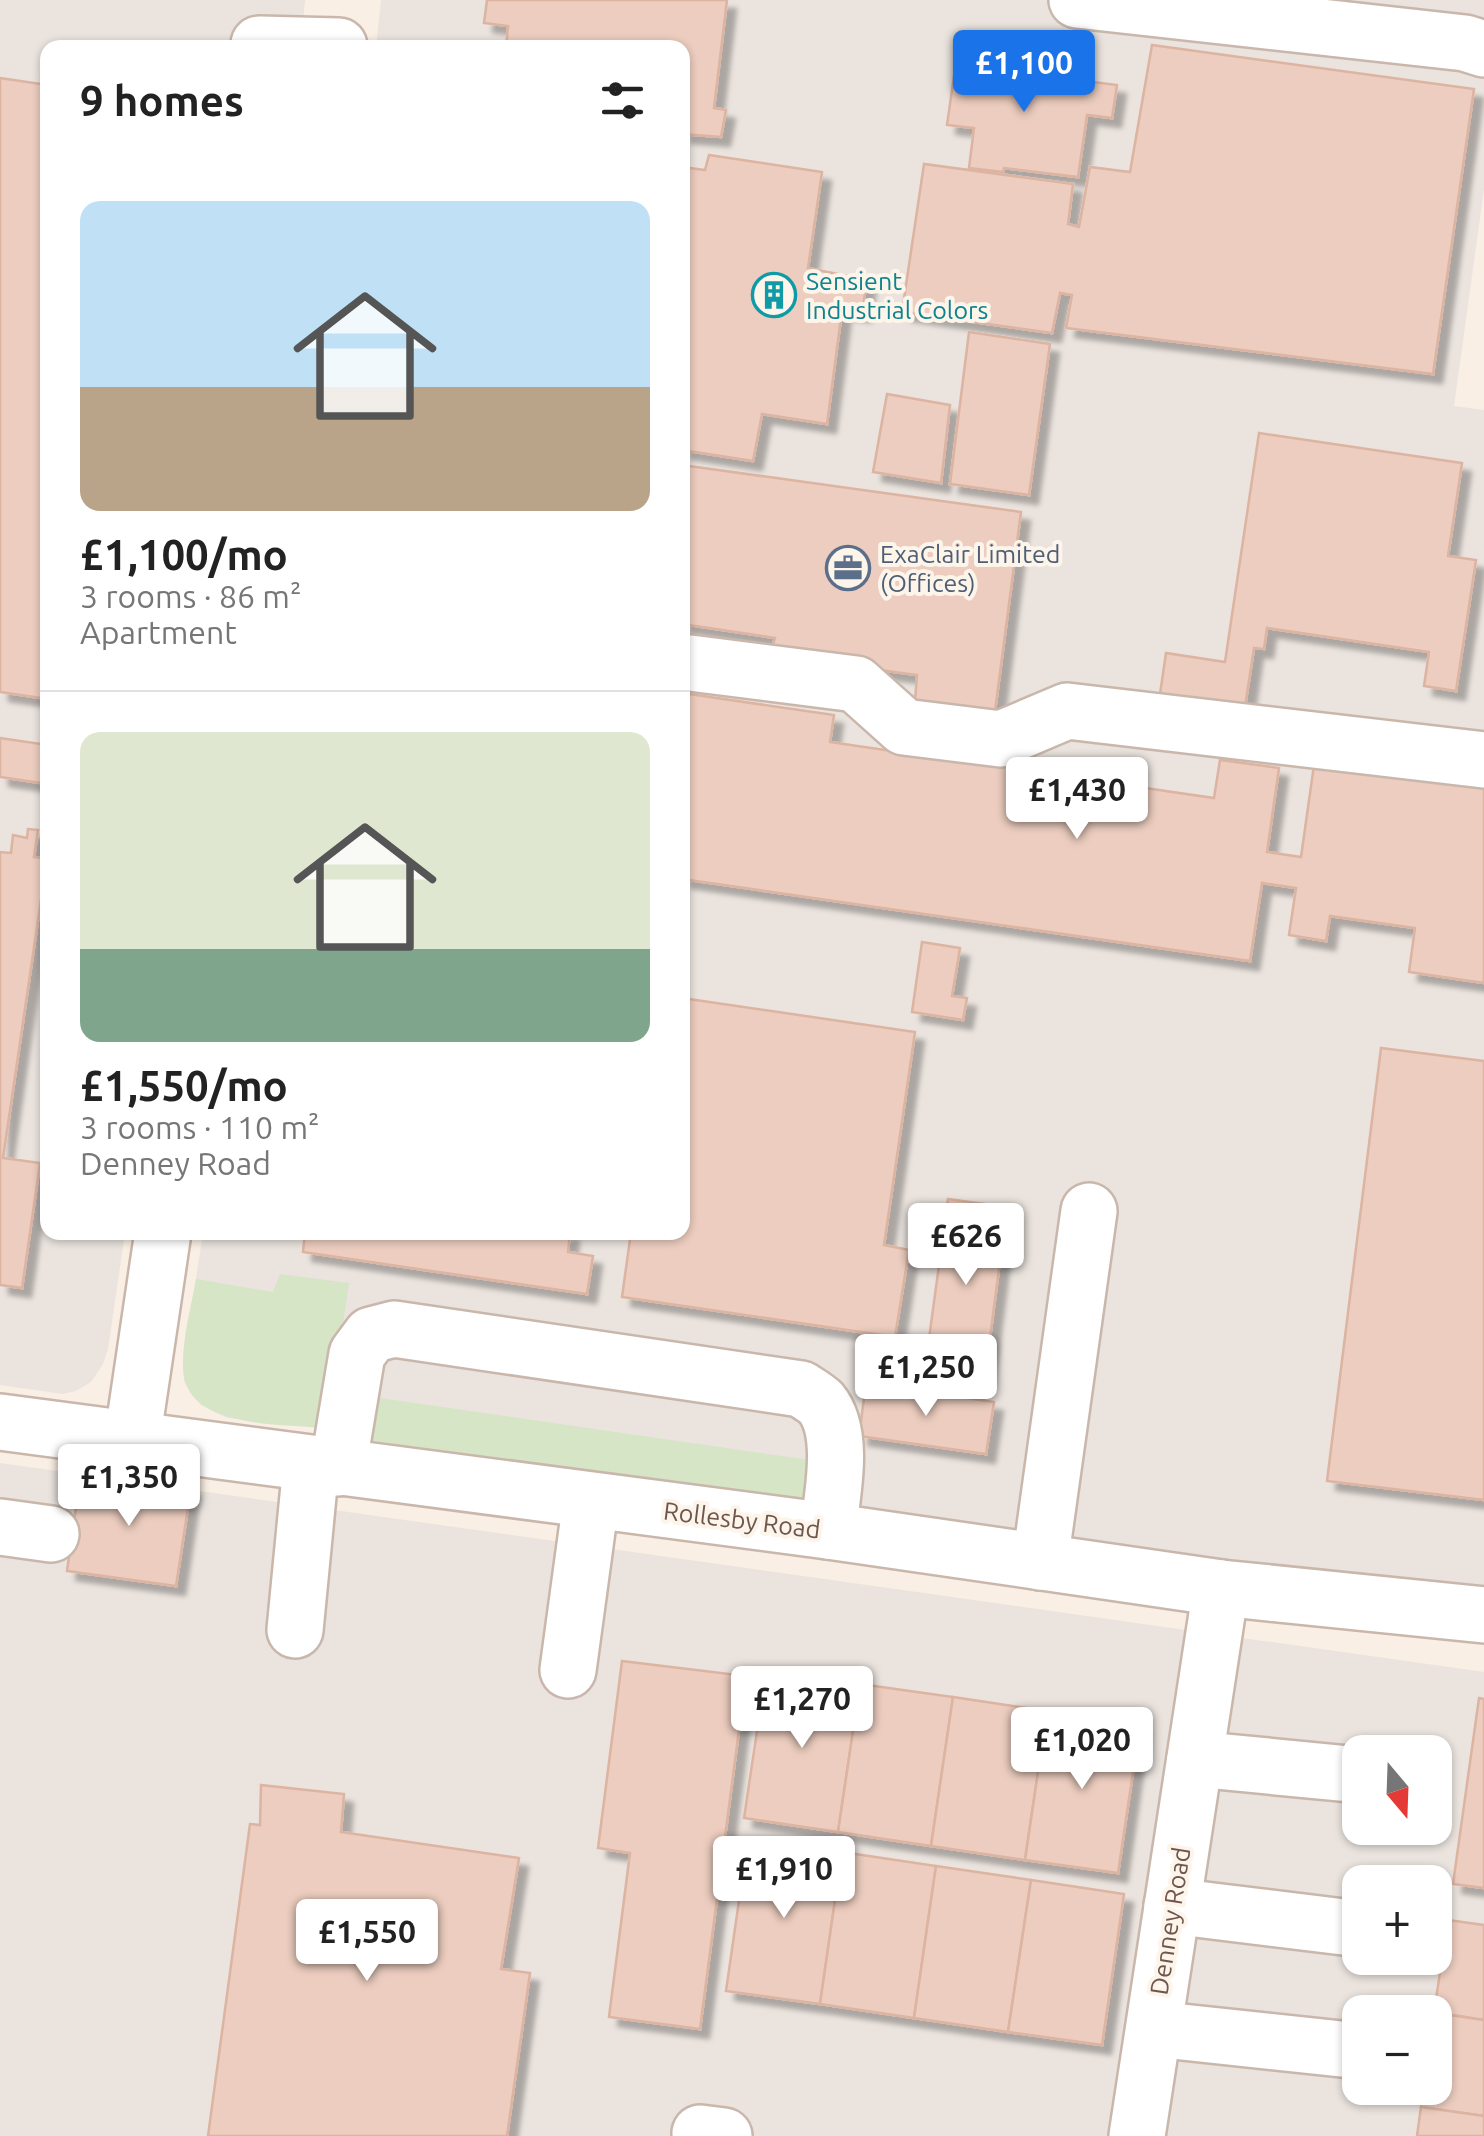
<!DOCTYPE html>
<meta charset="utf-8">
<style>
:root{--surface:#fff;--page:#f6f6f6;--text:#222;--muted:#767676;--line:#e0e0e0;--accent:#1a73e8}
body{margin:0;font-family:Ubuntu,sans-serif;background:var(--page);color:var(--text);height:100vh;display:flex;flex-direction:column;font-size:38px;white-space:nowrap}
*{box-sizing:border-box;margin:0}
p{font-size:32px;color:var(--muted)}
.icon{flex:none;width:55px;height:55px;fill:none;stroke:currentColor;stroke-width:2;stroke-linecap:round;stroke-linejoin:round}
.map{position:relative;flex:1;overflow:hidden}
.details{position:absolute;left:40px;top:40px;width:650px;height:1200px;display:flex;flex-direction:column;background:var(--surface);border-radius:20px;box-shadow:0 2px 8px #0004}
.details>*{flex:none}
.needle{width:65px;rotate:161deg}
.fabs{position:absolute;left:1342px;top:1735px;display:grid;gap:20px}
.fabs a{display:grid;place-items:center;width:110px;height:110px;border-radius:20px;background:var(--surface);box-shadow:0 2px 8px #0004;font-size:50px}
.price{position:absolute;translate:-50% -85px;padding:0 22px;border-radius:10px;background:#fff;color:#222;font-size:32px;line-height:65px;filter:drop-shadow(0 2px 5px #0008)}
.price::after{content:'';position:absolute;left:50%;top:60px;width:30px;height:22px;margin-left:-15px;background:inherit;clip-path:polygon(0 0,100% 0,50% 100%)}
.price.current{background:var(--accent);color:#fff}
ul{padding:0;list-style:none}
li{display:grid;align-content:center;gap:20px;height:530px;padding:0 40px}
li+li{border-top:2px solid var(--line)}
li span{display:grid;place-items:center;height:310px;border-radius:20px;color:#555}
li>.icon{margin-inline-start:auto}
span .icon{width:180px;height:180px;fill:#fffc;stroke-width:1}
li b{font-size:42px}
h2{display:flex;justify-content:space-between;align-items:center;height:120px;padding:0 40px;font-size:42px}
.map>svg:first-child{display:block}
.industrial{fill:#eae3de;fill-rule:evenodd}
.green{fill:#d5e5c5}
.building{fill:#eccdbf;stroke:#ddb3a1;stroke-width:2.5;filter:url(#shadow)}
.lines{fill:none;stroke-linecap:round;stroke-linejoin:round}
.minor-casing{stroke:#c9b7ac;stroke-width:60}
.minor{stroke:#fff;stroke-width:55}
.labels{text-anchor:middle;stroke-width:8;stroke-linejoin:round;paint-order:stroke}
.culture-label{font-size:25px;fill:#0d838f;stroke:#fdf4ea;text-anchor:start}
.service-label{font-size:25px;fill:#4e5e75;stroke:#fdf4ea;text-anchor:start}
.street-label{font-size:25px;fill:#6f564d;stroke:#fdf4ea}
</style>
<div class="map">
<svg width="1484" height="2136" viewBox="0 0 1484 2136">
<defs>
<filter id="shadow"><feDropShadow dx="9" dy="9" stdDeviation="2.5" flood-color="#0004"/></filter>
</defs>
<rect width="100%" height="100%" fill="#faefe4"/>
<g class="industrial">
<polygon points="0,0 305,0 301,47 48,48 48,1232 125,1233 108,1349 103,1364 91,1382 76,1391 63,1394 0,1385"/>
<polygon points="381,0 1484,0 1484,189 1454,406 1484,410 1484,1593 1217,1559 322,1428 227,1418 201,1405 191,1394 184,1381 183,1363 203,1233 682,1232 682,48 376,47"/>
<path d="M0,1463L1484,1672V2136H0ZM1360,1752H1435V1828H1360ZM1360,1882H1435V1958H1360ZM1360,2012H1435V2088H1360Z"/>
</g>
<g class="green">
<path d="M280,1274L349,1283L329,1420L322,1428C277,1423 181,1429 183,1364C183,1336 191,1307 196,1279L273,1292Z"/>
<polygon points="373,1397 816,1461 810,1503 366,1440"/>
</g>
<g class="building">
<polygon points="487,0 727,0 714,108 726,110 721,137 682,134 682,48 506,48 508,26 484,23"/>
<polygon points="1152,45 1474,89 1433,374 1066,328 1072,295 1060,293 1052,333 902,312 924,164 1073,184 1068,224 1079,227 1090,167 1130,172"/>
<polygon points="969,46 1010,52 1008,71 1117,85 1112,118 1087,115 1078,177 1004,168 1003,172 969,168 974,128 947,125 956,62 967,64"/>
<polygon points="0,78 48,85 48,699 0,692"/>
<polygon points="709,155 822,172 808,268 867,280 862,313 842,310 827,424 762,414 753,461 682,450 682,167 705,170"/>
<polygon points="969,332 1050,344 1029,495 950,484"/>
<polygon points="887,394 950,405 941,483 873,472"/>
<polygon points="1259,433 1462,463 1448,556 1476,560 1456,691 1424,686 1429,652 1267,628 1264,649 1254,648 1244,713 1159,701 1166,653 1225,662"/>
<polygon points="682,465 1021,512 995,711 915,701 917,675 770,655 775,638 682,624"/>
<polygon points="682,693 834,715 830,742 1214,798 1220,760 1279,768 1267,852 1301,857 1315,758 1484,782 1484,983 1409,972 1415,928 1330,916 1326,941 1289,935 1296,888 1262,883 1250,961 682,879"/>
<polygon points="0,738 48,745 48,784 0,777"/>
<polygon points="28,829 38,830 34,857 47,859 3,1158 40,1163 22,1288 0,1285 0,852 11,853 13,835 27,838"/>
<polygon points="922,942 960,948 952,996 967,998 963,1020 912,1012"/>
<polygon points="682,998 915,1032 884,1245 909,1250 895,1337 622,1297 631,1232 682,1232"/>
<polygon points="1381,1048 1484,1061 1484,1500 1327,1481"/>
<polygon points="948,1199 1007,1207 985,1376 925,1368"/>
<polygon points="305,1232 570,1232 568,1252 593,1256 587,1294 303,1252"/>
<polygon points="866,1383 994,1402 986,1454 859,1436"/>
<polygon points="81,1472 191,1488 176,1586 67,1571"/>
<polygon points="622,1661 746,1676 700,2029 609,2017 630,1853 598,1848"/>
<polygon points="766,1671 860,1684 838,1832 744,1818"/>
<polygon points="860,1684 953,1697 931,1846 838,1832"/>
<polygon points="953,1697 1047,1711 1025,1860 931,1846"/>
<polygon points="1479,1698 1484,1699 1484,1888 1453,1884"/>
<polygon points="1047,1711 1140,1725 1118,1873 1025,1860"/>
<polygon points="261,1785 344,1794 341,1832 519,1858 501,1969 530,1973 507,2136 208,2136 250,1824 260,1825"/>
<polygon points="748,1838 842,1852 820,2004 726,1991"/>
<polygon points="842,1852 936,1866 914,2018 820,2004"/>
<polygon points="936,1866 1031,1880 1008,2032 914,2018"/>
<polygon points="1031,1880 1124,1894 1102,2045 1008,2032"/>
<polygon points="1448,1920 1484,1925 1484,2020 1434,2012"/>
<polygon points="1435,2013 1484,2020 1484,2116 1421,2107 1424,2088 1435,2088"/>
<polygon points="1421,2107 1484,2116 1484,2136 1417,2136"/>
</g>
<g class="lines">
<defs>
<g id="minor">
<polyline points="1077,0 1465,43 1484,49"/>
<polyline points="259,44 339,46"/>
<polyline points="682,662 856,684 904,727 1001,739 1067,711 1484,760"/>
<polyline points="0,1422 828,1531 1221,1588 1484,1615"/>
<polyline points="132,1441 163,1232"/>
<path d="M338,1468L357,1354L371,1335L394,1329L801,1389C807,1393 816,1398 821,1403C846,1433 832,1496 828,1531"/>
<polyline points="0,1527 51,1534"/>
<polyline points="1040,1562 1089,1211"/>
<polyline points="295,1630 311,1465"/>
<polyline points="568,1670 591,1501"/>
<polyline points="1195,1759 1360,1775"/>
<polyline points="1172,1906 1360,1929"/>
<polyline points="1154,2029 1360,2051"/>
<polyline points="700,2133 724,2136"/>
<polyline points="1137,2136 1221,1588"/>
</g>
</defs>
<use href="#minor" class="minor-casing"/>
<use href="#minor" class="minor"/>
</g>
<defs>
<symbol id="building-ring" viewBox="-11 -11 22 22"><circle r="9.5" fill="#fdf4ea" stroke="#0f9aa8" stroke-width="1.5"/><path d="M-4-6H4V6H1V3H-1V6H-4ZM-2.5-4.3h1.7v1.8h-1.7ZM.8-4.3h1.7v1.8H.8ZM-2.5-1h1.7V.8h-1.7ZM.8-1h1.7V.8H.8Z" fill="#0f9aa8"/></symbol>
<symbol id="office-ring" viewBox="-11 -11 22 22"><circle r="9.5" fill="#fdf4ea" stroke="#5c6f8a" stroke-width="1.5"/><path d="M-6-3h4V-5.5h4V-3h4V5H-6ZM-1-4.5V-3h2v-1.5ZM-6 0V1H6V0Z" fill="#5c6f8a"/></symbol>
</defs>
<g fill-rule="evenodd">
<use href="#building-ring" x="749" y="270" width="50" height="50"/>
<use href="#office-ring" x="823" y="543" width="50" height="50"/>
</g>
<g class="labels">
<g class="culture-label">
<text x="806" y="290">Sensient<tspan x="806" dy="29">Industrial Colors</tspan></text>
</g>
<g class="service-label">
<text x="880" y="563">ExaClair Limited<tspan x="880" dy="29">(Offices)</tspan></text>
</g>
<g class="street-label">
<text transform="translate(742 1520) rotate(7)" y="9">Rollesby Road</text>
<text transform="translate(1170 1921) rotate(-81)" y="9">Denney Road</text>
</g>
</g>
</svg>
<div class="fabs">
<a><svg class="needle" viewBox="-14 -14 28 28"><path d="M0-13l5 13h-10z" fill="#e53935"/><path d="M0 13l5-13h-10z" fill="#767676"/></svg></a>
<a>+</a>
<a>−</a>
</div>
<b class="price current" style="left:1024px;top:115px">£1,100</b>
<b class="price" style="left:1077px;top:842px">£1,430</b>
<b class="price" style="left:966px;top:1288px">£626</b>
<b class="price" style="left:926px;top:1419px">£1,250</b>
<b class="price" style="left:129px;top:1529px">£1,350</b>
<b class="price" style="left:802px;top:1751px">£1,270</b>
<b class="price" style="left:1082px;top:1792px">£1,020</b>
<b class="price" style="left:784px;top:1921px">£1,910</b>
<b class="price" style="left:367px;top:1984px">£1,550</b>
<section class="details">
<h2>9 homes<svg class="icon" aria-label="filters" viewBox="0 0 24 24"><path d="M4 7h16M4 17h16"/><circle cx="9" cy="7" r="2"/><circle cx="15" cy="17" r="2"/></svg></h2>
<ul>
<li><span style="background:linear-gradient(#bfe0f5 60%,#b9a48a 0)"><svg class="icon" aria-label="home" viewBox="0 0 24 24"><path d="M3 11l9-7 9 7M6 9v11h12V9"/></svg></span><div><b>£1,100/mo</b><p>3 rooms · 86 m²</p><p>Apartment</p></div></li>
<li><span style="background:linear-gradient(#dfe7d0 70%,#7fa58c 0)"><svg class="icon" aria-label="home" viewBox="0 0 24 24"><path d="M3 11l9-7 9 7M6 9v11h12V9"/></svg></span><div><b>£1,550/mo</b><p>3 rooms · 110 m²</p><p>Denney Road</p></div></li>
</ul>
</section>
</div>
